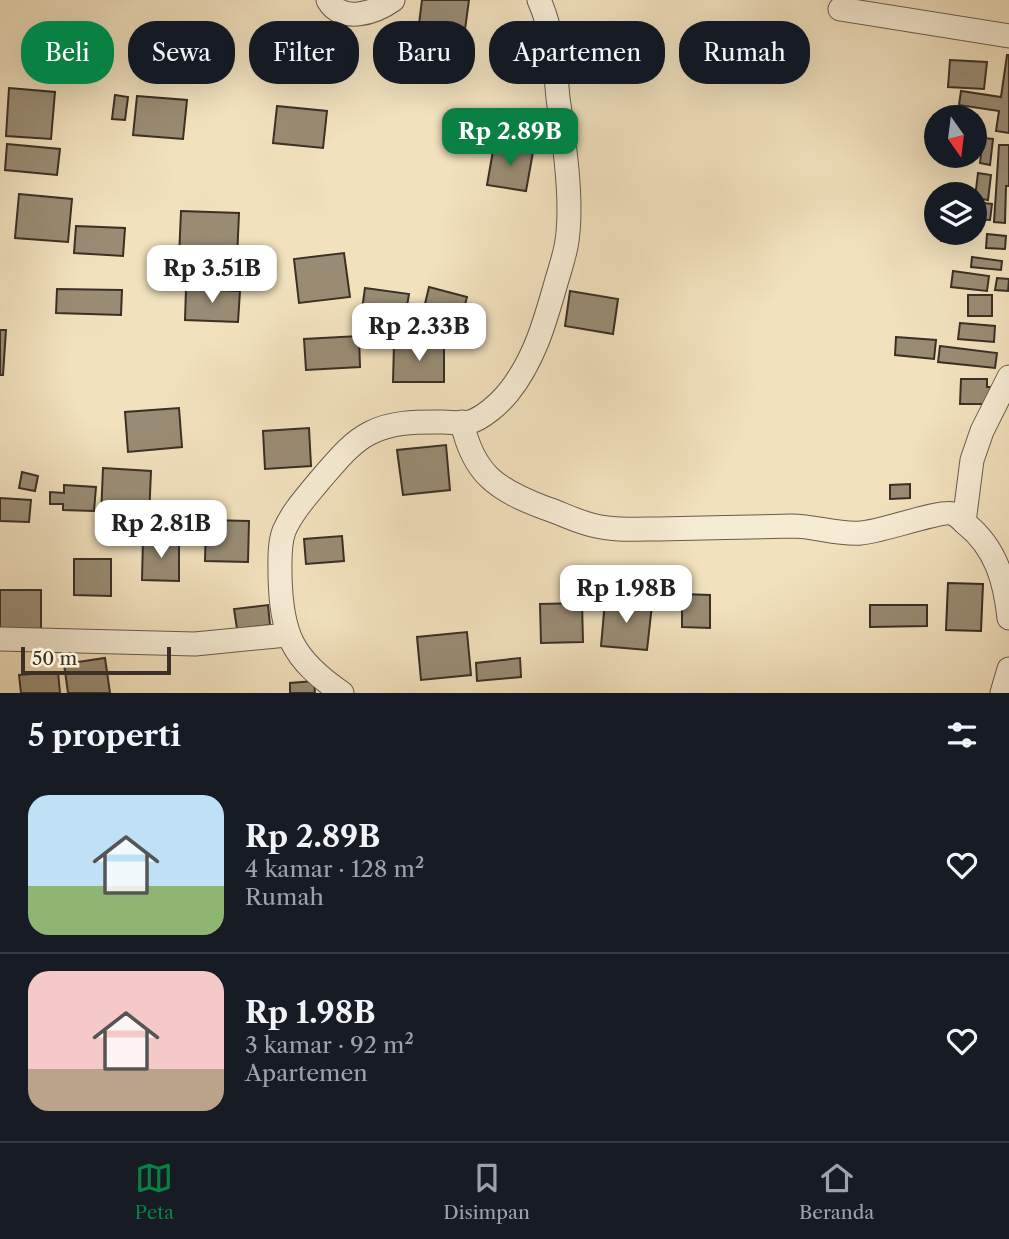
<!DOCTYPE html>
<html lang="id">
<meta charset="utf-8">
<style>
:root{--surface:#171b24;--page:#20242c;--text:#f1f3f6;--muted:#9ea1a6;--line:#363941;--accent:#0b8043}
body{margin:0;font-family:"Libre Caslon Text",serif;background:var(--page);color:var(--text);height:100vh;display:flex;flex-direction:column;font-size:26px;white-space:nowrap}
*{box-sizing:border-box;margin:0}
p{font-size:23px;color:var(--muted)}
.icon{flex:none;width:38px;height:38px;fill:none;stroke:currentColor;stroke-width:2;stroke-linecap:round;stroke-linejoin:round}
.map{position:relative;height:693px;overflow:hidden}
.sheet{display:flex;flex-direction:column;background:var(--surface);flex:1}
.sheet>*{flex:none}
.top-card{position:absolute;left:21px;top:21px;width:968px;height:63px;display:flex;gap:14px}
.needle{width:46px;rotate:166deg}
.tools{position:absolute;left:924px;top:105px;display:grid;gap:14px}
.tools a{display:grid;place-items:center;width:63px;height:63px;border-radius:50%;background:var(--surface);box-shadow:0 7px 28px #0002;font-size:35px}
.scale{position:absolute;left:21px;bottom:18px;width:150px;box-sizing:border-box;padding-left:7px;border:4px solid #3a3025;border-top:0;font-size:19px;line-height:24px;white-space:nowrap;color:#3a3025;-webkit-text-stroke:5px #f6ecd4;paint-order:stroke}
.price{position:absolute;translate:-50% -60px;padding:0 16px;border-radius:14px;background:#fff;color:#222;font-size:23px;line-height:46px;filter:drop-shadow(0 2px 4px #0008)}
.price::after{content:'';position:absolute;left:50%;top:42px;width:21px;height:16px;margin-left:-10px;background:inherit;clip-path:polygon(0 0,100% 0,50% 100%)}
.price.on{background:var(--accent);color:#fff}
ul{padding:0;list-style:none}
li{display:flex;align-items:center;gap:21px;height:175px;padding:0 28px}
li+li{border-top:2px solid var(--line)}
li span{display:grid;place-items:center;flex:none;width:196px;height:140px;border-radius:21px;color:#555}
li>.icon{margin-inline-start:auto}
span .icon{width:84px;height:84px;fill:#fffc;stroke-width:1}
li b{font-size:30px}
h2{display:flex;justify-content:space-between;align-items:center;height:84px;padding:0 28px;font-size:30px}
.tag{padding:0 24px;border-radius:28px;background:var(--surface);box-shadow:0 7px 28px #0002;font-size:24px;line-height:63px}
.tag.on{background:var(--accent);color:#fff}
.dock{display:flex;justify-content:space-around;align-items:center;height:98px;border-top:2px solid var(--line);background:var(--surface);font-size:19px;color:var(--muted)}
.dock a{display:grid;justify-items:center;gap:4px}
.dock .on{color:var(--accent)}
.map>svg:first-child{display:block}
.building{fill:#998c74;stroke:#3a3025;stroke-width:2}
.lines{fill:none;stroke-linecap:round;stroke-linejoin:round}
.minor-casing{stroke:#685c4b;stroke-width:25}
.minor{stroke:#f6ecd4;stroke-width:23}
</style>
<div class="map">
<svg width="1009" height="693" viewBox="0 0 1009 693">
<rect width="100%" height="100%" fill="#f1e1bd"/>
<filter id="stains"><feTurbulence type="fractalNoise" baseFrequency=".00286" numOctaves="4"/><feColorMatrix values="0 0 0 0 .2 0 0 0 0 .09 0 0 0 0 .02 0 0 0 .5 -.17"/></filter>
<radialGradient id="worn" r=".72"><stop offset=".6" stop-color="#630" stop-opacity="0"/><stop offset="1" stop-color="#630" stop-opacity=".3"/></radialGradient>
<g class="building">
<polygon points="422,0 469,0 464,37 418,32"/>
<polygon points="1007,55 1009,55 1009,133 996,131 999,111 959,105 961,91 1001,97"/>
<polygon points="950,60 987,62 984,89 948,87"/>
<polygon points="9,88 55,92 51,139 6,136"/>
<polygon points="115,95 128,97 125,120 112,119"/>
<polygon points="137,96 187,100 183,139 133,135"/>
<polygon points="277,106 327,111 323,148 273,143"/>
<polygon points="983,138 993,139 990,165 980,163"/>
<polygon points="7,144 60,149 57,175 5,170"/>
<polygon points="494,145 533,152 526,191 487,185"/>
<polygon points="999,145 1009,145 1009,186 1006,186 1005,223 994,222"/>
<polygon points="978,173 991,175 988,200 975,198"/>
<polygon points="19,194 72,199 68,242 15,238"/>
<polygon points="975,202 992,204 990,220 975,219"/>
<polygon points="181,211 239,213 237,259 179,257"/>
<polygon points="76,226 125,228 123,256 74,253"/>
<polygon points="943,233 959,233 957,243 941,241"/>
<polygon points="987,234 1006,236 1005,249 986,248"/>
<polygon points="344,253 350,297 299,303 294,259"/>
<polygon points="972,257 1002,261 1001,270 971,267"/>
<polygon points="953,271 989,276 987,291 951,287"/>
<polygon points="997,278 1009,279 1008,291 995,290"/>
<polygon points="429,287 467,297 462,317 424,308"/>
<polygon points="365,288 409,294 403,330 360,324"/>
<polygon points="57,289 122,290 121,315 56,313"/>
<polygon points="186,289 240,291 238,322 185,320"/>
<polygon points="570,291 618,299 613,334 565,326"/>
<rect x="968" y="295" width="24" height="21"/>
<polygon points="960,323 995,326 994,342 958,339"/>
<polygon points="0,330 6,330 3,375 0,375"/>
<polygon points="359,336 360,367 306,370 304,339"/>
<polygon points="896,337 936,340 934,359 895,355"/>
<polygon points="394,344 444,344 444,382 393,382"/>
<polygon points="940,346 997,353 995,368 938,362"/>
<polygon points="961,379 987,379 987,387 998,387 987,404 960,404"/>
<polygon points="179,408 182,447 128,452 125,412"/>
<polygon points="309,428 311,466 265,469 263,431"/>
<polygon points="446,445 450,490 403,495 397,450"/>
<polygon points="103,468 151,471 149,518 101,516"/>
<polygon points="22,472 38,476 35,491 19,488"/>
<polygon points="910,484 910,498 890,499 890,485"/>
<polygon points="64,485 96,487 94,511 63,510 63,504 50,504 50,492 64,493"/>
<polygon points="0,498 31,500 29,522 0,521"/>
<polygon points="206,520 249,521 248,562 205,561"/>
<polygon points="342,536 344,561 306,564 304,539"/>
<polygon points="143,539 179,539 179,581 142,580"/>
<polygon points="74,559 111,559 111,596 74,595"/>
<polygon points="948,583 983,584 981,631 946,630"/>
<rect x="0" y="590" width="41" height="39"/>
<polygon points="682,594 710,595 710,628 682,627"/>
<polygon points="605,601 652,605 647,650 601,646"/>
<polygon points="582,603 583,642 541,643 540,604"/>
<polygon points="268,605 270,625 237,629 234,609"/>
<polygon points="870,605 927,605 927,626 870,627"/>
<polygon points="467,632 471,675 421,680 417,637"/>
<polygon points="105,658 110,693 68,693 64,664"/>
<polygon points="520,658 521,677 477,681 476,663"/>
<polygon points="58,672 60,693 21,693 19,675"/>
<polygon points="314,681 315,693 290,693 290,683"/>
</g>
<g class="lines">
<defs>
<g id="minor">
<path d="M328,0C341,24 375,13 393,0"/>
<polyline points="840,9 1009,36"/>
<path d="M462,422C473,474 497,490 545,508C558,512 571,519 585,523C608,531 635,529 659,529C703,528 748,527 792,526C815,526 838,535 861,533C880,532 943,509 954,514C958,516 963,521 966,524C996,548 1005,581 1009,618"/>
<polyline points="964,522 972,460 982,431 1009,377"/>
<polyline points="0,639 195,644 287,635"/>
<path d="M342,693C292,659 281,634 280,574C280,561 279,544 284,531C292,512 307,496 320,480C335,463 350,443 370,433C393,421 419,422 443,422C451,422 462,424 470,422C483,418 499,404 508,393C534,361 545,322 556,283C560,269 565,255 567,241C573,199 564,141 558,98C555,65 553,31 539,0"/>
<polyline points="1002,693 1009,669"/>
</g>
</defs>
<use href="#minor" class="minor-casing"/>
<use href="#minor" class="minor"/>
</g>
<rect width="100%" height="100%" filter="url(#stains)"/>
<rect width="100%" height="100%" fill="url(#worn)"/>
</svg>
<div class="tools">
<a><svg class="needle" viewBox="-14 -14 28 28"><path d="M0-13l5 13h-10z" fill="#e53935"/><path d="M0 13l5-13h-10z" fill="#9ea1a6"/></svg></a>
<a><svg class="icon" aria-label="layers" viewBox="0 0 24 24"><path d="M12 4l9 5-9 5-9-5zM3 14l9 5 9-5"/></svg></a>
</div>
<div class="scale">50 m</div>
<b class="price on" style="left:510px;top:168px">Rp 2.89B</b>
<b class="price" style="left:212px;top:305px">Rp 3.51B</b>
<b class="price" style="left:419px;top:363px">Rp 2.33B</b>
<b class="price" style="left:161px;top:560px">Rp 2.81B</b>
<b class="price" style="left:626px;top:625px">Rp 1.98B</b>
<div class="top-card">
<a class="tag on">Beli</a>
<a class="tag">Sewa</a>
<a class="tag">Filter</a>
<a class="tag">Baru</a>
<a class="tag">Apartemen</a>
<a class="tag">Rumah</a>
</div>
</div>
<section class="sheet">
<h2>5 properti<svg class="icon" aria-label="filters" viewBox="0 0 24 24"><path d="M4 7h16M4 17h16"/><circle cx="9" cy="7" r="2"/><circle cx="15" cy="17" r="2"/></svg></h2>
<ul>
<li><span style="background:linear-gradient(#bfe0f5 65%,#8fb573 0)"><svg class="icon" aria-label="home" viewBox="0 0 24 24"><path d="M3 11l9-7 9 7M6 9v11h12V9"/></svg></span><div><b>Rp 2.89B</b><p>4 kamar · 128 m²</p><p>Rumah</p></div><svg class="icon" aria-label="heart" viewBox="0 0 24 24"><path d="M12 20l-8-8c-3-5 5-10 8-4 3-6 11-1 8 4z"/></svg></li>
<li><span style="background:linear-gradient(#f6c9c9 70%,#b9a48a 0)"><svg class="icon" aria-label="home" viewBox="0 0 24 24"><path d="M3 11l9-7 9 7M6 9v11h12V9"/></svg></span><div><b>Rp 1.98B</b><p>3 kamar · 92 m²</p><p>Apartemen</p></div><svg class="icon" aria-label="heart" viewBox="0 0 24 24"><path d="M12 20l-8-8c-3-5 5-10 8-4 3-6 11-1 8 4z"/></svg></li>
</ul>
</section>
<nav class="dock">
<a class="on"><svg class="icon" aria-label="map" viewBox="0 0 24 24"><path d="M3 6l6-2 6 2 6-2v14l-6 2-6-2-6 2zM9 4v14M15 6v14"/></svg>Peta</a>
<a><svg class="icon" aria-label="saved" viewBox="0 0 24 24"><path d="M7 4h10v16l-5-4-5 4z"/></svg>Disimpan</a>
<a><svg class="icon" aria-label="home" viewBox="0 0 24 24"><path d="M3 11l9-7 9 7M6 9v11h12V9"/></svg>Beranda</a>
</nav>
